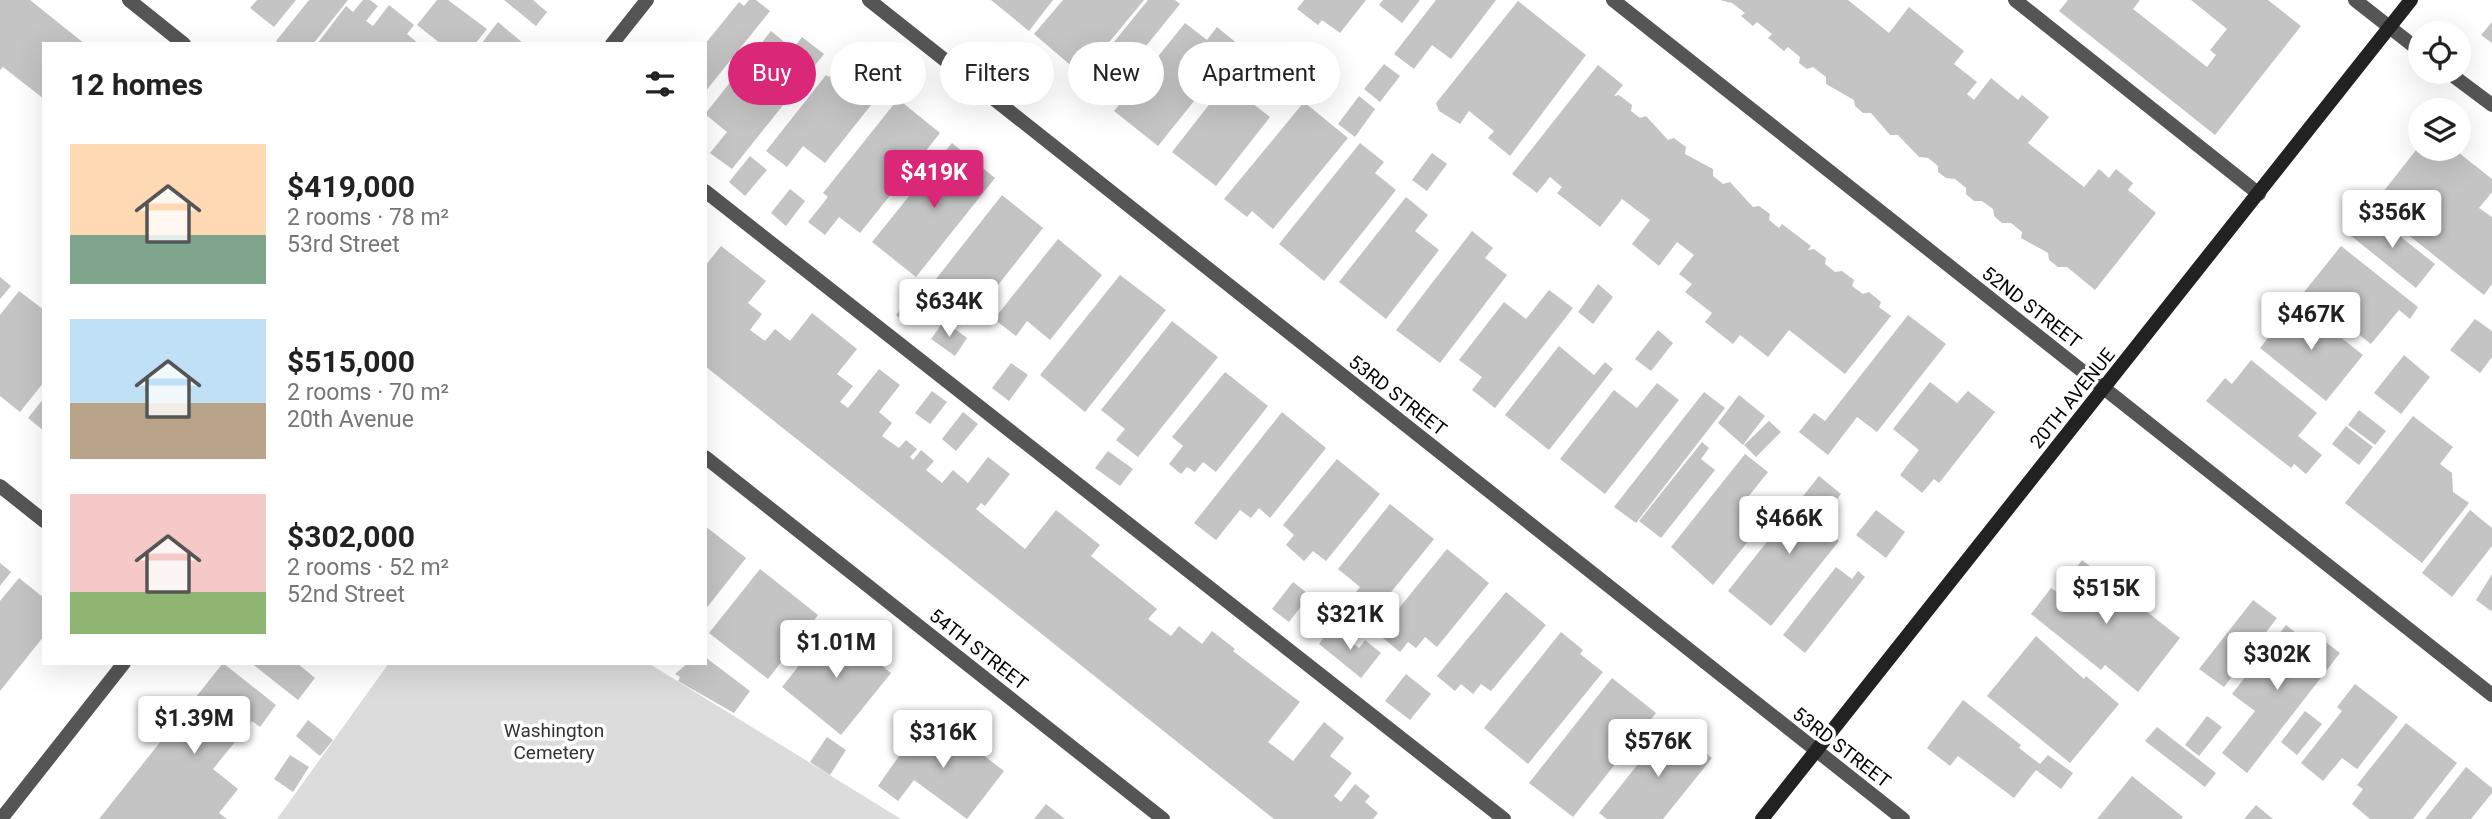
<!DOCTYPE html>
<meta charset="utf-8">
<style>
:root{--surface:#fff;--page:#f2f2f2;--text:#222;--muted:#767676;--accent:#db2777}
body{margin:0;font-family:Roboto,sans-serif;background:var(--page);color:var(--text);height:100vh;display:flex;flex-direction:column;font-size:26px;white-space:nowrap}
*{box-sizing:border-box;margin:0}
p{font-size:23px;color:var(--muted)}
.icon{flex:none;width:38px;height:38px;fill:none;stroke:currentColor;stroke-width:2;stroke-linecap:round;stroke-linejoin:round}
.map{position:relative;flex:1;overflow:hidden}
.details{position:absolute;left:42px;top:42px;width:665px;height:623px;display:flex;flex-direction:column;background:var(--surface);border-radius:0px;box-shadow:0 7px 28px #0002}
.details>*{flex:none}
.guide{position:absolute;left:728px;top:42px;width:665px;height:63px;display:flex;gap:14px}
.controls{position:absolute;left:2408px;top:21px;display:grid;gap:14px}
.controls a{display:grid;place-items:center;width:63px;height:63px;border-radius:50%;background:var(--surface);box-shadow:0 7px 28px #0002;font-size:35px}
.price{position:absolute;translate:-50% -60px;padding:0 16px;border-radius:7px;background:#fff;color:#222;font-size:23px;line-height:46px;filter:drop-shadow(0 2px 4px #0008)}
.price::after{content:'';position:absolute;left:50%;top:42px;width:21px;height:16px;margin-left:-10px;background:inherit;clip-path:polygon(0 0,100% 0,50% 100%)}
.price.selected{background:var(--accent);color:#fff}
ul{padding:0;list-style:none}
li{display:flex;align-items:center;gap:21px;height:175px;padding:0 28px}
li span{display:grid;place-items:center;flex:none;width:196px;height:140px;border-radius:0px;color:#555}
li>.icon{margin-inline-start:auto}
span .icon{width:84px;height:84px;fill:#fffc;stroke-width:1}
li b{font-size:30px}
h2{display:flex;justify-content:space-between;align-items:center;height:84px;padding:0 28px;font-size:30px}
.tag{padding:0 24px;border-radius:32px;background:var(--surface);box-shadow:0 7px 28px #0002;font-size:24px;line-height:63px}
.tag.selected{background:var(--accent);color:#fff}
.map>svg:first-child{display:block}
.green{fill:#dcdcdc}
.building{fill:#c4c4c4}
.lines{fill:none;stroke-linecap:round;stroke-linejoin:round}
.lane{stroke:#555;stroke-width:14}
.street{stroke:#555;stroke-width:14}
.secondary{stroke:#222;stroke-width:14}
.labels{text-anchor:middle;stroke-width:7;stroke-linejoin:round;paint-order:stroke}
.street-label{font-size:19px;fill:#000;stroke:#fff}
.park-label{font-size:19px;fill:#333;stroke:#fff}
</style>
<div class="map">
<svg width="2492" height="819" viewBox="0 0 2492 819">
<rect width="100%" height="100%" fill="#fff"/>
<polygon class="green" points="389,663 648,663 901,819 277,819"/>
<g class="building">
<polygon points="0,0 30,0 85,44 44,44 44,99 3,67 0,70"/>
<polygon points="257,0 296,0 274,27 250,8"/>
<polygon points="309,0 348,0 313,44 280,44 276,41"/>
<polygon points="363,0 370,0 378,6 366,21 373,26 389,5 414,25 407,34 419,44 317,44 346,6 353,12"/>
<polygon points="437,0 448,0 487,29 475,44 441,44 417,25"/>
<polygon points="504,0 533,0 547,12 536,26"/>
<polygon points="749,0 756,0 770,11 705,92 705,44 739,2 744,6"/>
<polygon points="991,0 1053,0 1029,31"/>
<polygon points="1063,0 1144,0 1082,75 1034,34"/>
<polygon points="1148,0 1175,0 1180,4 1100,103 1079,85"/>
<polygon points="1304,0 1366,0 1340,33 1322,20 1318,25 1297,9"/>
<polygon points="1383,0 1420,0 1402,23 1379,5"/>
<polygon points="1436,0 1496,0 1451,59 1432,45 1414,69 1394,54"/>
<polygon points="1720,0 1848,0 1889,33 1909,7 1964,51 1954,64 1977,82 1967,94 1974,100 1991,78 2018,100 2022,95 2049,117 2028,143 2084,187 2099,169 2109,178 2116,169 2133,183 2128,190 2156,213 2095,290 2067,267 2058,267 2049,260 2048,253 2021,238 2022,232 2011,223 2002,223 1994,216 1993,209 1982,201 1974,201 1966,194 1966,188 1955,179 1946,178 1938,172 1938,166 1928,158 1919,157 1898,135 1890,135 1871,113 1863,113 1855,106 1854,100 1826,84 1826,77 1813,67 1807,69 1799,63 1800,57 1788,47 1784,51 1768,38 1772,34 1757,22 1753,26 1741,16 1745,13 1732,3"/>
<polygon points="2068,0 2140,0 2133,9 2207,67 2216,55 2210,50 2227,29 2191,0 2268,0 2301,26 2215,135 2059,11"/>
<polygon points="1518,1 1586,55 1510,156 1488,138 1494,131 1469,111 1460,124 1439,111 1436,103"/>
<polygon points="498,22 524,44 481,44"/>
<polygon points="2492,22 2492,43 2481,35"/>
<polygon points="1185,23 1207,40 1217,27 1239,45 1158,146 1114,111"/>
<polygon points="771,31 793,49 802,37 824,54 732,169 710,153 727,132 705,114"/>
<polygon points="1307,52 1323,64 1302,91 1286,79"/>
<polygon points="840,64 879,95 825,163 803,146 787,167 766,151 826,75 829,77"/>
<polygon points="1384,64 1400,76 1380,102 1364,89"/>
<polygon points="1598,65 1623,85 1614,96 1619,95 1632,105 1631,111 1640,118 1646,116 1668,140 1674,138 1686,147 1685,154 1713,169 1713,176 1723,184 1730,182 1753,207 1759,206 1770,214 1769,220 1779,228 1782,224 1811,246 1808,250 1814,249 1826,258 1825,264 1835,272 1842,271 1854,280 1852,286 1863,294 1869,292 1881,302 1879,307 1891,316 1845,374 1789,330 1768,357 1740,335 1733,344 1705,322 1712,313 1685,292 1692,284 1679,274 1694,255 1677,242 1659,266 1632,244 1650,220 1622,199 1600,227 1557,193 1562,187 1550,177 1537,193 1512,174"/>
<polygon points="1226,83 1270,117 1216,186 1172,152"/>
<polygon points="1359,96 1375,109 1355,137 1338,124"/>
<polygon points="898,99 940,133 860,233 839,217 825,235 808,222 828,197 823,193"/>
<polygon points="1304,102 1348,138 1273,229 1252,211 1247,217 1224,199"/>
<polygon points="952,143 995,178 916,277 872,242"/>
<polygon points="1360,143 1384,162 1375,173 1396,190 1324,281 1279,244"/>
<polygon points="2420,145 2420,149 2454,149 2492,179 2492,192 2479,208 2492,217 2492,284 2484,295 2372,206"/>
<polygon points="1432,153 1447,164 1427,191 1412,180"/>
<polygon points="750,156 767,170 745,196 729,182"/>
<polygon points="790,189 805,201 786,226 771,213"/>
<polygon points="1002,195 1043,228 991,294 981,286 972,297 961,289 956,295 936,279"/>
<polygon points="1406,197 1428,215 1415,231 1439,250 1386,319 1339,282"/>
<polygon points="2368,211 2435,264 2416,288 2350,235"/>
<polygon points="1472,231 1493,248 1485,258 1507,275 1440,363 1396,330"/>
<polygon points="1058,239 1102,275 1050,340 1027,321 1016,336 994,319"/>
<polygon points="721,246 766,281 748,303 762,314 750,330 765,341 775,329 790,341 812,313 857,349 837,374 853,386 840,402 848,408 879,369 900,385 879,412 892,423 882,436 899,448 906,440 917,449 910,457 913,460 921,450 934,461 926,470 942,483 953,470 968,483 988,457 1010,474 985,506 981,503 976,509 1025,549 1056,510 1100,545 1091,556 1157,609 1148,619 1171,636 1179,626 1202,644 1212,631 1235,649 1233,651 1300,702 1268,742 1293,761 1324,722 1344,738 1330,756 1352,773 1334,796 1341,802 1355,784 1370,796 1365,802 1378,813 1373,819 1274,819 705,366 705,266"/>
<polygon points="2341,246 2418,307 2410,319 2399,310 2371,344 2304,292"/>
<polygon points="1120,275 1166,310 1085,412 1040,375"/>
<polygon points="0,277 11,286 0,299"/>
<polygon points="1598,284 1613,297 1593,324 1578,312"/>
<polygon points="916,290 928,300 908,325 896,315"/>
<polygon points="1549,290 1573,308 1495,408 1472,390 1482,377 1459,360 1504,302 1526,319"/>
<polygon points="19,291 44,310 44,382 20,412 0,396 0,315"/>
<polygon points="2296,302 2363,355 2326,401 2260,348"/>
<polygon points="1908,315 1946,344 1877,432 1857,417 1828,455 1799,432 1814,413 1825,421"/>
<polygon points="2475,319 2492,331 2492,357 2480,373 2450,350"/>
<polygon points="944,321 967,338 955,356 931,339"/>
<polygon points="1172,321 1218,357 1138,457 1116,440 1125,429 1101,410"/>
<polygon points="1658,330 1673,343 1651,371 1635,359"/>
<polygon points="1559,346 1594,375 1605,362 1613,369 1549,450 1505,415"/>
<polygon points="2404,355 2430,377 2401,414 2374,393"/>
<polygon points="2251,360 2317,413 2298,436 2322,455 2306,474 2294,464 2291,468 2206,401 2225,378 2232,384"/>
<polygon points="1011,363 1028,375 1009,401 992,388"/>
<polygon points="1225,372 1268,406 1216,472 1203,462 1195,472 1187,467 1181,474 1169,464 1183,446 1172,437"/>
<polygon points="1930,382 1957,403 1968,391 1995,412 1939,483 1934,479 1922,493 1900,475 1919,450 1893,429"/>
<polygon points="1657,383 1679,400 1605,494 1560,459 1614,390 1637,408"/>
<polygon points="932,391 947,402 930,424 915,413"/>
<polygon points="1704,392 1725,408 1636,523 1614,507"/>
<polygon points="1739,395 1765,416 1743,445 1718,423"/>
<polygon points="44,398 44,431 28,418"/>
<polygon points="2359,410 2386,431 2375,445 2348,425"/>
<polygon points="963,412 978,424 956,451 942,439"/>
<polygon points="1282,412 1326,448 1270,518 1259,508 1251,518 1240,510 1216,540 1194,523"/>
<polygon points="2413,416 2453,447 2440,464 2452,473 2453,492 2469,503 2422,563 2345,503"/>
<polygon points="1769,421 1781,432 1756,457 1744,445"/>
<polygon points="2346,426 2373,447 2359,465 2332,444"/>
<polygon points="1702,442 1709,448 1701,459 1715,470 1661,538 1639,521"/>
<polygon points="1108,451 1133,469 1120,486 1095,468"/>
<polygon points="1745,454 1768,472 1748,497 1770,514 1713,585 1671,547"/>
<polygon points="1337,459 1380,494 1326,561 1313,551 1304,561 1286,545 1294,535 1283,525"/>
<polygon points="1819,476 1841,494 1818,524 1839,541 1771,626 1728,591"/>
<polygon points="1390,504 1434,539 1367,622 1364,620 1349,639 1330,624 1360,587 1338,569"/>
<polygon points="1876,510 1905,532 1886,558 1856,535"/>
<polygon points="2470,510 2492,528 2492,546 2452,597 2422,573"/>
<polygon points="705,526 746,558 705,610"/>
<polygon points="1447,549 1489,583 1437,647 1425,637 1416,648 1408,642 1400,652 1378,634"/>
<polygon points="2082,560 2180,638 2138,692 2105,665 2101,670 2031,614 2051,588 2057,592"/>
<polygon points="0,563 11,572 0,586"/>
<polygon points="1836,567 1852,579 1858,571 1865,577 1805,653 1783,635"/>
<polygon points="760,569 818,615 768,679 709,633"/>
<polygon points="2492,574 2492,609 2491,611 2476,600"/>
<polygon points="19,578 44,598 44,636 0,691 0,601"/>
<polygon points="1293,582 1310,595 1289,622 1272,609"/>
<polygon points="1506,592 1546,625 1491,691 1481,684 1473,694 1461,684 1455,691 1437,676"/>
<polygon points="2253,600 2277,618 2224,687 2199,669"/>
<polygon points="831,625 891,673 841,735 782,687"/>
<polygon points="2286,625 2311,645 2318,636 2340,653 2247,773 2222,753 2255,711 2232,694"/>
<polygon points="1331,627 1359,648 1365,640 1381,653 1361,678 1319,644"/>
<polygon points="1561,632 1583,650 1580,654 1603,672 1528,764 1484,728"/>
<polygon points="2036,636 2084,679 2086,676 2119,704 2070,763 1987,696"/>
<polygon points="705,657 750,691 734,713 678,681 680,677 675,674 688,663 705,663"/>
<polygon points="223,663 276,705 260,727 252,721 213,769 238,789 219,813 227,819 99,819"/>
<polygon points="251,663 297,663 315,678 298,700"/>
<polygon points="1406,674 1431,694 1410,720 1385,701"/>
<polygon points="1612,678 1656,713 1573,817 1529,783"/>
<polygon points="2355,684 2398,717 2357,769 2342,758 2323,781 2301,763 2342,711 2337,707"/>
<polygon points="1963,700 2021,745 2019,748 2040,764 2048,755 2073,773 2061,789 2036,770 2014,798 1958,756 1950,766 1927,748"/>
<polygon points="2305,711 2322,724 2297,755 2281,742"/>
<polygon points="2207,716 2222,727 2199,756 2185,745"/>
<polygon points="925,719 957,744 961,738 1004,771 967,819 914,780 898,801 878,786"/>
<polygon points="308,720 333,740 320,756 296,736"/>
<polygon points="2406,723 2457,763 2413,819 2370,819 2352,804 2363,789 2357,785"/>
<polygon points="1670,724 1712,758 1663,819 1607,819 1599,813"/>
<polygon points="2157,727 2216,773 2205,787 2145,741"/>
<polygon points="827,737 846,750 830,775 810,762"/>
<polygon points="290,755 309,767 293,792 274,779"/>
<polygon points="2466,767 2492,788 2492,793 2471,819 2425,819"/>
<polygon points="2132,776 2183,817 2181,819 2097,819"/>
<polygon points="1046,804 1065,819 1034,819"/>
<polygon points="2256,805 2273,819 2244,819"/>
</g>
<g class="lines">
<g class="lane">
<polyline points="2015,0 2259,194"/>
<polyline points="705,191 1504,819"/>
</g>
<g class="street">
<polyline points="129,0 184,44"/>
<polyline points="869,0 1903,819"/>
<polyline points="1613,0 2492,695"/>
<polyline points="2355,0 2420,51"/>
<polyline points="612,44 647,0"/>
<polyline points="2448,72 2492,105"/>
<polyline points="705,457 1163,819"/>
<polyline points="0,486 44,521"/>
<polyline points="1,819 124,663"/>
</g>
<polyline class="secondary" points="1762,819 2411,0"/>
</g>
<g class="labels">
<g class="street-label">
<text transform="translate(2032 307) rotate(38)" y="7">52ND STREET</text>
<text transform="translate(1398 395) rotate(38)" y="7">53RD STREET</text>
<text transform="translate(2072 398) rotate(-51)" y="7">20TH AVENUE</text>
<text transform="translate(979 649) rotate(38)" y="7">54TH STREET</text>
<text transform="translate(1842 747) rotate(38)" y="7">53RD STREET</text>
</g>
<g class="park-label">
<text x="554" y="737">Washington<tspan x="554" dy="22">Cemetery</tspan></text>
</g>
</g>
</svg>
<div class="controls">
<a><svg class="icon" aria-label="locate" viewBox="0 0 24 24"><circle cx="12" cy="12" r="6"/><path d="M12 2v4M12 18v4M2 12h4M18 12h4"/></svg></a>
<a><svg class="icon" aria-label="layers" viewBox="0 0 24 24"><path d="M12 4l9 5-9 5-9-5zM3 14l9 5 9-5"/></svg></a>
</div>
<b class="price selected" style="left:934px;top:210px">$419K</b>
<b class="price" style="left:2392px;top:250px">$356K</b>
<b class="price" style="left:949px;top:339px">$634K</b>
<b class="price" style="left:2311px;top:352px">$467K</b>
<b class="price" style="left:1789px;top:556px">$466K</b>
<b class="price" style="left:2106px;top:626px">$515K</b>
<b class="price" style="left:1350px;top:652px">$321K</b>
<b class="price" style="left:836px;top:680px">$1.01M</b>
<b class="price" style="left:2277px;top:692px">$302K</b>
<b class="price" style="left:194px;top:756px">$1.39M</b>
<b class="price" style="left:943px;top:770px">$316K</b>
<b class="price" style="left:1658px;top:779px">$576K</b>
<div class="guide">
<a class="tag selected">Buy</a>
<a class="tag">Rent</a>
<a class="tag">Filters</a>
<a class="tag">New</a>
<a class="tag">Apartment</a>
</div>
<section class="details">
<h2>12 homes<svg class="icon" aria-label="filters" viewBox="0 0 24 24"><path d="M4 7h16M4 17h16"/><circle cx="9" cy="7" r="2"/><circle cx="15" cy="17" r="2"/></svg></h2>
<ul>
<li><span style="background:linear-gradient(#ffd9b3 65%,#7fa58c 0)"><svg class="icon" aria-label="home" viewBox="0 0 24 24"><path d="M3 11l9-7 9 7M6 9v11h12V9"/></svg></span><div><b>$419,000</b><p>2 rooms · 78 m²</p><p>53rd Street</p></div></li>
<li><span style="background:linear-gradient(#bfe0f5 60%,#b9a48a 0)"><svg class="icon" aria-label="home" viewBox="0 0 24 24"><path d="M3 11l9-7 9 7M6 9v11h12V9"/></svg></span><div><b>$515,000</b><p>2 rooms · 70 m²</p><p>20th Avenue</p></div></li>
<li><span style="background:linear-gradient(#f6c9c9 70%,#8fb573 0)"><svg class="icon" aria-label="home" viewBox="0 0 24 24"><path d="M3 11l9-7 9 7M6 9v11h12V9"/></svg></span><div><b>$302,000</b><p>2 rooms · 52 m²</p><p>52nd Street</p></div></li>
</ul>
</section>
</div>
